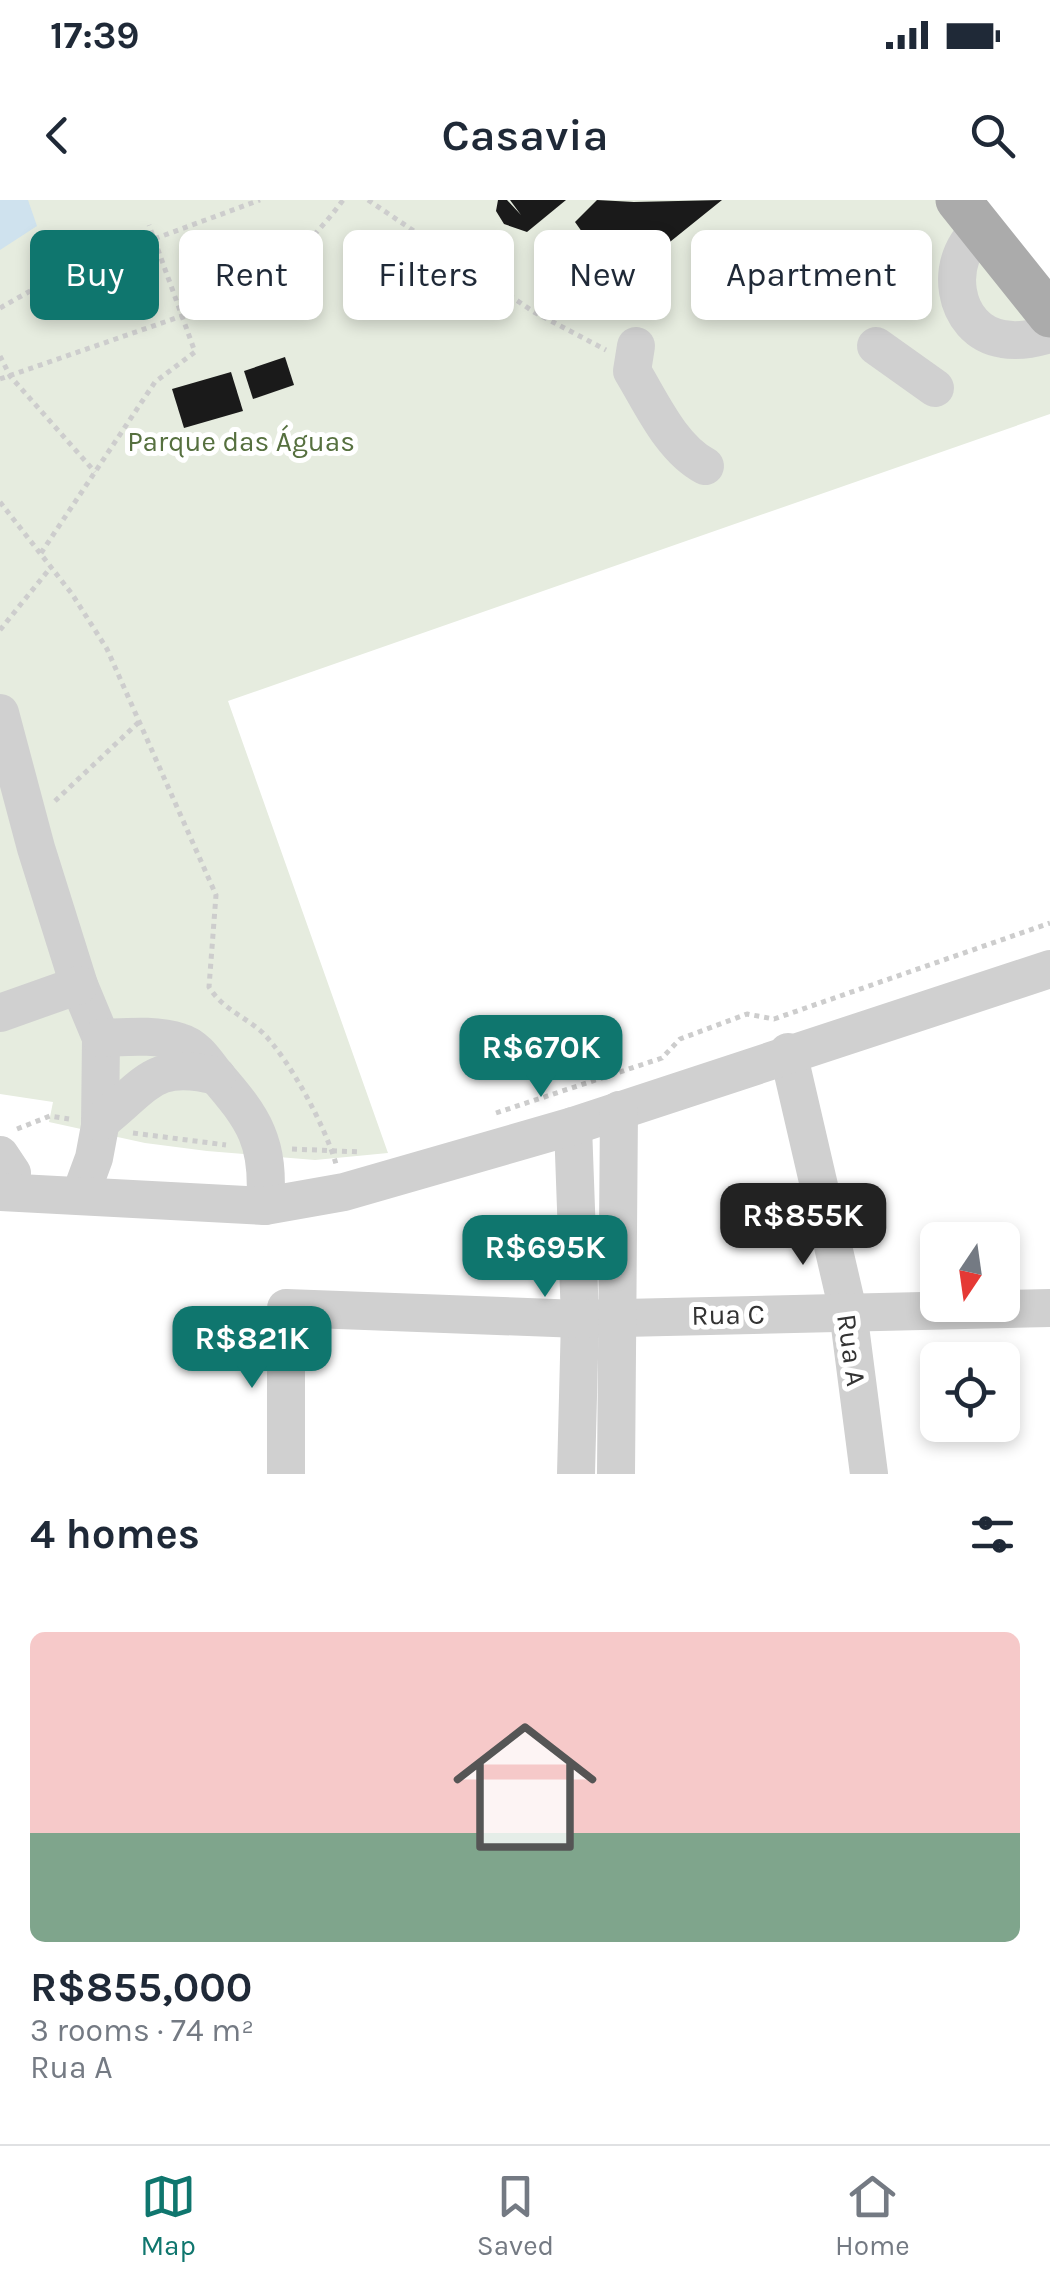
<!DOCTYPE html>
<meta charset="utf-8">
<style>
:root{--surface:#fff;--page:#f6f6f7;--text:#1f2937;--muted:#747a83;--line:#e0e1e3;--accent:#0f766e}
body{margin:0;font-family:Karla,sans-serif;background:var(--page);color:var(--text);height:100vh;display:flex;flex-direction:column;font-size:38px;white-space:nowrap}
*{box-sizing:border-box;margin:0}
p{font-size:32px;color:var(--muted)}
.icon{flex:none;width:55px;height:55px;fill:none;stroke:currentColor;stroke-width:2;stroke-linecap:round;stroke-linejoin:round}
.map{position:relative;height:1274px;overflow:hidden}
.drawer{display:flex;flex-direction:column;background:var(--surface);flex:1}
.drawer>*{flex:none}
.banner{position:absolute;left:30px;top:30px;width:990px;height:90px;display:flex;gap:20px}
.needle{width:65px;rotate:193deg}
.controls{position:absolute;left:920px;top:1022px;display:grid;gap:20px}
.controls a{display:grid;place-items:center;width:100px;height:100px;border-radius:15px;background:var(--surface);box-shadow:0 5px 15px #0003;font-size:50px}
.price{position:absolute;translate:-50% -85px;padding:0 22px;border-radius:20px;background:var(--accent);color:#fff;font-size:32px;line-height:65px;filter:drop-shadow(0 2px 5px #0008)}
.price::after{content:'';position:absolute;left:50%;top:60px;width:30px;height:22px;margin-left:-15px;background:inherit;clip-path:polygon(0 0,100% 0,50% 100%)}
.price.current{background:#222;color:#fff}
ul{padding:0;list-style:none}
li{display:grid;align-content:center;gap:20px;height:530px;padding:0 30px}
li+li{border-top:2px solid var(--line)}
li span{display:grid;place-items:center;height:310px;border-radius:15px;color:#555}
li>.icon{margin-inline-start:auto}
span .icon{width:180px;height:180px;fill:#fffc;stroke-width:1}
li b{font-size:42px}
h2{display:flex;justify-content:space-between;align-items:center;height:120px;padding:0 30px;font-size:42px}
.chip{padding:0 35px;border-radius:15px;background:var(--surface);box-shadow:0 5px 15px #0003;font-size:35px;line-height:90px}
.chip.current{background:var(--accent);color:#fff}
.status{display:flex;justify-content:space-between;align-items:center;height:70px;padding:0 50px;background:var(--surface);direction:ltr}
.status svg{height:28px;fill:currentColor}
header{display:flex;justify-content:space-between;align-items:center;height:130px;padding:0 30px;background:var(--surface);font-size:45px;font-weight:600}
.menu{display:flex;justify-content:space-around;align-items:center;height:140px;border-top:2px solid var(--line);background:var(--surface);font-size:28px;color:var(--muted)}
.menu a{display:grid;justify-items:center;gap:5px}
.menu .current{color:var(--accent)}
.map>svg:first-child{display:block}
.green{fill:#e6ecdf}
.water{fill:#cfe2ee}
.building{fill:#1a1a1a}
.lines{fill:none;stroke-linecap:round;stroke-linejoin:round}
.path{stroke:#cdcdcd;stroke-width:5;stroke-dasharray:5 5;stroke-linecap:butt}
.minor{stroke:#d0d0d0;stroke-width:38}
.major{stroke:#ababab;stroke-width:45}
.labels{text-anchor:middle;stroke-width:10;stroke-linejoin:round;paint-order:stroke}
.park-label{font-size:28px;fill:#56703f;stroke:#fff}
.street-label{font-size:28px;fill:#333;stroke:#fff}
</style>
<div class="status"><b>17:39</b><svg viewBox="0 0 49 12"><path d="M0 12V9h3v3zM5 12V6h3v6zM10 12V3h3v9zM15 12V0h3v12zM26 1h20v11H26zM47 4h2v5h-2z"/></svg></div>
<header><svg class="icon" aria-label="back" viewBox="0 0 24 24"><path d="M15 5l-7 7 7 7"/></svg>Casavia<svg class="icon" aria-label="search" viewBox="0 0 24 24"><circle cx="10" cy="10" r="6"/><path d="M15 15l6 6"/></svg></header>
<div class="map">
<svg width="1050" height="1274" viewBox="0 0 1050 1274">
<rect width="100%" height="100%" fill="#fff"/>
<polygon class="green" points="0,0 941,0 1050,134 1050,214 228,501 388,953 315,960 207,951 145,943 49,922 53,902 0,894"/>
<polygon class="water" points="0,0 28,0 37,26 0,50"/>
<g class="building">
<polygon points="498,0 507,0 521,15 510,0 566,0 527,32 504,24 496,11"/>
<polygon points="597,0 634,2 722,0 604,95 583,68 597,53 575,22"/>
<polygon points="285,157 294,185 253,199 244,171"/>
<polygon points="231,172 243,211 184,228 172,189"/>
</g>
<g class="lines">
<g class="path">
<polyline points="368,0 534,112 606,150"/>
<polyline points="0,108 64,72 260,0"/>
<polyline points="0,156 10,176 95,272"/>
<path d="M0,179L234,98C277,73 313,41 343,0"/>
<path d="M0,302L72,394L107,449L216,695L209,787C222,809 246,817 263,833C291,862 325,926 336,964"/>
<polyline points="41,353 155,182 195,152 149,25"/>
<polyline points="0,430 51,367"/>
<polyline points="55,601 140,521"/>
<polyline points="496,913 662,858 680,839 747,814 774,819 1050,723"/>
<polyline points="17,929 50,916 69,919"/>
<polyline points="133,933 226,945"/>
<polyline points="292,949 361,952"/>
</g>
<g class="minor">
<path d="M982,29C942,57 951,131 1003,139C1018,142 1037,138 1050,134"/>
<path d="M636,146L632,171C651,202 671,248 705,266"/>
<polyline points="876,146 935,188"/>
<polyline points="0,513 36,648 79,785 101,838 100,926 94,958 80,996"/>
<polyline points="0,813 79,785"/>
<path d="M101,838C127,837 156,834 180,842C195,846 205,861 214,873C255,920 270,942 265,1006"/>
<polyline points="788,852 848,1111 869,1274"/>
<path d="M100,922C147,885 153,860 217,876"/>
<polyline points="573,926 580,1119 576,1274"/>
<polyline points="0,955 12,973"/>
<polyline points="0,992 265,1006 344,992 573,926 1050,769"/>
<polyline points="286,1274 286,1108 580,1119 1050,1108"/>
<polyline points="616,1274 619,910"/>
</g>
<polyline class="major" points="958,0 1050,115"/>
</g>
<g class="labels">
<g class="park-label">
<text x="241" y="251">Parque das Águas</text>
</g>
<g class="street-label">
<text transform="translate(728 1114) rotate(-1)" y="10">Rua C</text>
<text transform="translate(852 1150) rotate(82)" y="10">Rua A</text>
</g>
</g>
</svg>
<div class="controls">
<a><svg class="needle" viewBox="-14 -14 28 28"><path d="M0-13l5 13h-10z" fill="#e53935"/><path d="M0 13l5-13h-10z" fill="#747a83"/></svg></a>
<a><svg class="icon" aria-label="locate" viewBox="0 0 24 24"><circle cx="12" cy="12" r="6"/><path d="M12 2v4M12 18v4M2 12h4M18 12h4"/></svg></a>
</div>
<b class="price" style="left:541px;top:900px">R$670K</b>
<b class="price current" style="left:803px;top:1068px">R$855K</b>
<b class="price" style="left:545px;top:1100px">R$695K</b>
<b class="price" style="left:252px;top:1191px">R$821K</b>
<div class="banner">
<a class="chip current">Buy</a>
<a class="chip">Rent</a>
<a class="chip">Filters</a>
<a class="chip">New</a>
<a class="chip">Apartment</a>
</div>
</div>
<section class="drawer">
<h2>4 homes<svg class="icon" aria-label="filters" viewBox="0 0 24 24"><path d="M4 7h16M4 17h16"/><circle cx="9" cy="7" r="2"/><circle cx="15" cy="17" r="2"/></svg></h2>
<ul>
<li><span style="background:linear-gradient(#f6c9c9 65%,#7fa58c 0)"><svg class="icon" aria-label="home" viewBox="0 0 24 24"><path d="M3 11l9-7 9 7M6 9v11h12V9"/></svg></span><div><b>R$855,000</b><p>3 rooms · 74 m²</p><p>Rua A</p></div></li>
</ul>
</section>
<nav class="menu">
<a class="current"><svg class="icon" aria-label="map" viewBox="0 0 24 24"><path d="M3 6l6-2 6 2 6-2v14l-6 2-6-2-6 2zM9 4v14M15 6v14"/></svg>Map</a>
<a><svg class="icon" aria-label="saved" viewBox="0 0 24 24"><path d="M7 4h10v16l-5-4-5 4z"/></svg>Saved</a>
<a><svg class="icon" aria-label="home" viewBox="0 0 24 24"><path d="M3 11l9-7 9 7M6 9v11h12V9"/></svg>Home</a>
</nav>
